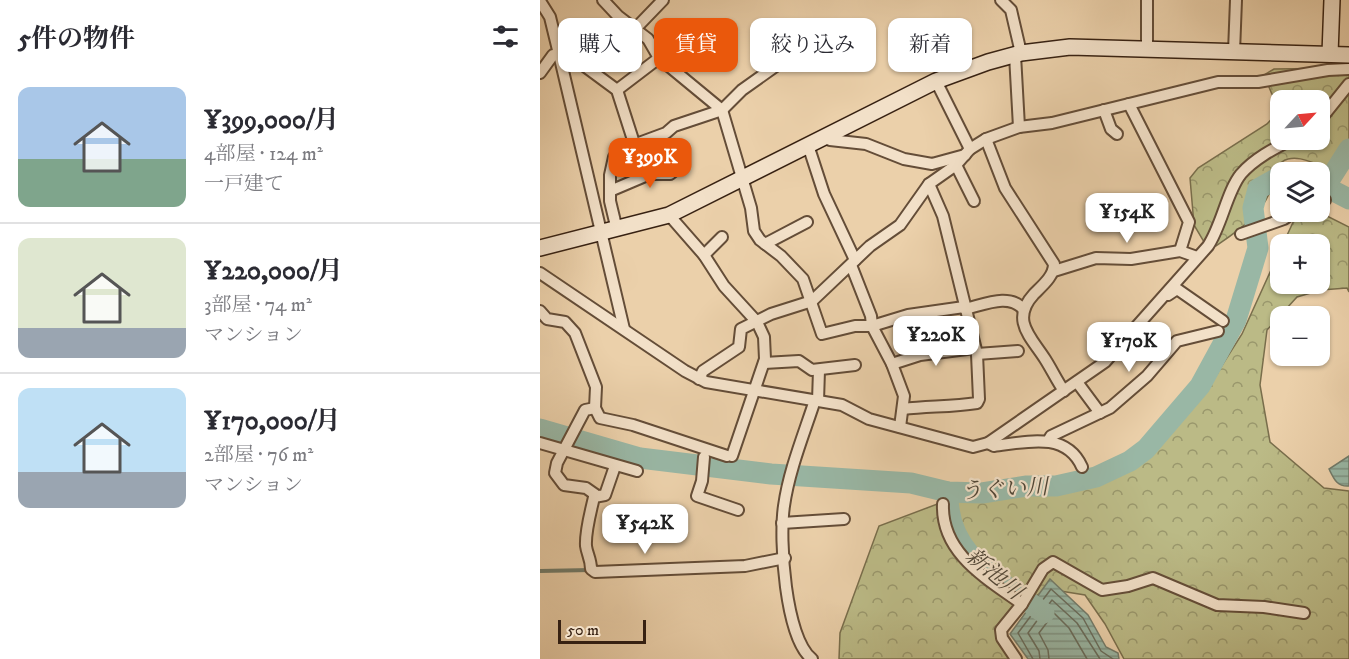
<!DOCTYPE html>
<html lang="ja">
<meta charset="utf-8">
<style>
:root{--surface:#fff;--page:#f7f7f7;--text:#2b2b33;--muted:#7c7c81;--line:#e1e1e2;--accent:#ea580c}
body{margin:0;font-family:"IM FELL DW Pica","Noto Serif JP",serif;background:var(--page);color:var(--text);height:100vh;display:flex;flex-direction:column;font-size:22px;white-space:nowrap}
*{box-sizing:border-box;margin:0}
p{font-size:20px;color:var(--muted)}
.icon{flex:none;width:33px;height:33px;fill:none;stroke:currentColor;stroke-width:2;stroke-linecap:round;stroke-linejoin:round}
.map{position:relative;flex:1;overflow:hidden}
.panel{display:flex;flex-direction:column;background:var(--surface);width:540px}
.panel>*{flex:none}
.hud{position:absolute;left:18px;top:18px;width:570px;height:54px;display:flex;gap:12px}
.needle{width:39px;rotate:64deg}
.tools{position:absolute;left:730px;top:90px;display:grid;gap:12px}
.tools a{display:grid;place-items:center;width:60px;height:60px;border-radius:12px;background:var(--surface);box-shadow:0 2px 4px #0004;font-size:30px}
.scale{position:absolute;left:18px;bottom:15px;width:88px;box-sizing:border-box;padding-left:6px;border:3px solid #372112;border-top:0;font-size:16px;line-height:21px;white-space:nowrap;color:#372112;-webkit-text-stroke:4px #f2e0c8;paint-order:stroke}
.price{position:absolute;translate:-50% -51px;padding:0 14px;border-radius:12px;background:#fff;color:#222;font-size:20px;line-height:39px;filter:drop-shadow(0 2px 3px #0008)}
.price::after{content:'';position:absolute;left:50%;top:36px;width:18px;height:14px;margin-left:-9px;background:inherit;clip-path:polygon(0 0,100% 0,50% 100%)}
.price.on{background:var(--accent);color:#fff}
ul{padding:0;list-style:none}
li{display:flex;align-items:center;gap:18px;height:150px;padding:0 18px}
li+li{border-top:2px solid var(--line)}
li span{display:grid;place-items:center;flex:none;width:168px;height:120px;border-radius:12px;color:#555}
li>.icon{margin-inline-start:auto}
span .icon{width:72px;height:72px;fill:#fffc;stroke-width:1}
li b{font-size:26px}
h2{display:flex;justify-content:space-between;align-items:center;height:72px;padding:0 18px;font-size:26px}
.tag{padding:0 21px;border-radius:12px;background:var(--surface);box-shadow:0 2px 4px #0004;font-size:21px;line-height:54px}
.tag.on{background:var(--accent);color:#fff}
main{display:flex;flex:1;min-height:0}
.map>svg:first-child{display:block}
.forest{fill:url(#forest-crowns);stroke:#796e4c;stroke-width:1.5;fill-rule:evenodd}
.water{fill:url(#water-rules);stroke:#727b6a;stroke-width:1.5}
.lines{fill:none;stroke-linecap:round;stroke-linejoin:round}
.shore{stroke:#686c5c;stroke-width:1.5}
.stream{stroke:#727b6a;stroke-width:4}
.river{stroke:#99b7a5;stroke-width:21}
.street-casing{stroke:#644d38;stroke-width:14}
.secondary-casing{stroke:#372112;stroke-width:18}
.street{stroke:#f2e0c8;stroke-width:10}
.secondary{stroke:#f2e0c8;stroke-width:15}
.labels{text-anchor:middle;stroke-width:4.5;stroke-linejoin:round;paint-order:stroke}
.water-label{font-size:22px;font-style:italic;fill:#504637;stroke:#f2e0c8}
</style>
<main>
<section class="panel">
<h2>5件の物件<svg class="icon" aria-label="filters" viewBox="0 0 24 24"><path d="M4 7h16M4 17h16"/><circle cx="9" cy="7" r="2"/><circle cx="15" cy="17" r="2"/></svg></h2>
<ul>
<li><span style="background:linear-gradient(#a9c7e8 60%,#7fa58c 0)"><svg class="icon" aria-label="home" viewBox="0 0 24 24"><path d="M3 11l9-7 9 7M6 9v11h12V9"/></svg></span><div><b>¥399,000/月</b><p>4部屋 · 124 m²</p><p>一戸建て</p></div></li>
<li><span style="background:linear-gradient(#dfe7d0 75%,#9aa5b1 0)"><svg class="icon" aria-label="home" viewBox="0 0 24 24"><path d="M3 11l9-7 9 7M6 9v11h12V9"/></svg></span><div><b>¥220,000/月</b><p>3部屋 · 74 m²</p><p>マンション</p></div></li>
<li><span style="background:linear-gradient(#bfe0f5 70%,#9aa5b1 0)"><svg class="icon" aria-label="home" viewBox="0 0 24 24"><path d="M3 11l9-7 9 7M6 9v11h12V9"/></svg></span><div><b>¥170,000/月</b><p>2部屋 · 76 m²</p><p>マンション</p></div></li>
</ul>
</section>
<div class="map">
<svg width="809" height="659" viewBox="0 0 809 659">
<defs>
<pattern id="forest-crowns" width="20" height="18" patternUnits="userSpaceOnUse" patternTransform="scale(1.5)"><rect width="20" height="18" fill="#bbba86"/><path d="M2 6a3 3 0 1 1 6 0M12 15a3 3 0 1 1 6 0" fill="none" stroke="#99976c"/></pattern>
<pattern id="water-rules" width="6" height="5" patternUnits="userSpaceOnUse" patternTransform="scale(1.5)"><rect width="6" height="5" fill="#99b7a5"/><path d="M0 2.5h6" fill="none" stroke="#7e9485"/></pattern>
</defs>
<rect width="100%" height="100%" fill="#ebd0aa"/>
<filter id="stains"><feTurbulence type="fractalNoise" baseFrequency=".00333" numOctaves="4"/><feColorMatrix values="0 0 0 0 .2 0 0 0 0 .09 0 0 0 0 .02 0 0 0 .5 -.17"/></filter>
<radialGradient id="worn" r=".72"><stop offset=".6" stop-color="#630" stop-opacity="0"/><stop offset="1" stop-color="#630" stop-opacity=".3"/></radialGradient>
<g class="forest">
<path d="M809,68V142L794,167C777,168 764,155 748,159C733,163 734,181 729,194C719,217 696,232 676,246L664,242L654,225L650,178L658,168L727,124L739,111L724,75L734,69ZM741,100H780V140H741Z"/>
<polygon points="779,212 809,227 809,292 807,288 781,290 757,297 727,330 720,385 730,442 784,488 809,491 809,659 584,659 565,624 545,595 508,589 480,605 463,632 473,659 299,659 300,633 339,526 416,497 507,492 576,476 635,427 679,370 702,334 741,248 741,284 780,284 780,244 743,244 756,216"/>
</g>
<g class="water">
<path d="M809,456V486C797,487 794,479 789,469Z"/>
<polygon points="510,579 548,615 566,647 578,653 579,659 488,659 470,634"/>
</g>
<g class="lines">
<g class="shore">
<polyline points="493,659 478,633 511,589 543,618 561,651 573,659"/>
<polyline points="500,659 499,651 488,633 512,600 537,623 560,659"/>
<polyline points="509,659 508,650 499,633 514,613 529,628 547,659"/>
</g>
<polyline class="stream" points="0,571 51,570"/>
<g class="river">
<polyline points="780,184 809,199"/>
<polyline points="785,187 809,149"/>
<polyline points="0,429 100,458 231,474 371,483 408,492 442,493 487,486 516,486 556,477 590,461 606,449 660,386 696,320 718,248 713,208 718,189 741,176"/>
<path d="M408,492C406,556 459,579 504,613"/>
</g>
<defs>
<g id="street">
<polyline points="63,0 78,16 108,39 119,58 182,110 211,208 214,231 220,240 241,256 263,279 282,334 315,326 332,326 352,364 364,396 360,427"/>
<polyline points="461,0 471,10 481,53"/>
<polyline points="0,1 10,17 19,54 84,329"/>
<polyline points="96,28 123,0"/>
<polyline points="607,49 607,0"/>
<polyline points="694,52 696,0"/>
<polyline points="475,55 479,127"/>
<polyline points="0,73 13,55 31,56 77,90 94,143"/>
<polyline points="396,81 430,149"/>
<polyline points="77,90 119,58"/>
<polyline points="589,104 649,222 640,251"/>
<polyline points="564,110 571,129 577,134"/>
<polyline points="780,120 809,84"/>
<polyline points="284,137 290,140 326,144 364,159 392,164 425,155"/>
<path d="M446,139L465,188L514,264C514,276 503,285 494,294C470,320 491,337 505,359C512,370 517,381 524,391"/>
<polyline points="268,145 284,194 315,260"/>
<polyline points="416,165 434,201"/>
<polyline points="70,191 110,174 130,174 135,170"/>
<polyline points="780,200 785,200"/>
<polyline points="129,215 164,255 184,286 217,322 224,337 225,359 192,456"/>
<polyline points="77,230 70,201 70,175 74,157 80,150 126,133 134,126 182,110 202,90 254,53"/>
<polyline points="701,234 744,219 754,212"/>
<polyline points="225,244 267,222"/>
<polyline points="164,255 182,237"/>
<polyline points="311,265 331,316 332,326 368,315 424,307"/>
<polyline points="514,271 556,258 591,259 640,251 657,257"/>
<path d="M0,273L145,371L166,382L302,405L329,419L433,447L448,443L565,362L668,246C682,225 687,191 701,174C714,159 733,149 751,140"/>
<polyline points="628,295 637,289 683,321"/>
<path d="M425,309C443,305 470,292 484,310"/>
<polyline points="0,311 7,319 25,322 35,333 56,387 55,408 60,418 93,425 187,456"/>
<polyline points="437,354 478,351"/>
<polyline points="224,363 259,361 272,370 315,365"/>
<polyline points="352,364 380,355 435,348"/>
<polyline points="159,379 163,371 199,347 201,329 231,314 272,301 330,246 360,225 389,184 416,165 430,149 446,139 479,127 512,123 678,82 718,82 788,70 809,69"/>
<polyline points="537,382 560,413"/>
<polyline points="278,401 279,370"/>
<path d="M363,409C389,406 412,407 437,403L439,399L437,354L403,216L389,184"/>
<polyline points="508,441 511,436 570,408 607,376 637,341 678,331"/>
<polyline points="0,443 97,471"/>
<path d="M448,443L454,446C486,442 526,431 542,467"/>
<polyline points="164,457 162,481 157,496 198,510"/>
<path d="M75,466L65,495L54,497C51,511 45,531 46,546C47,554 51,559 51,569L55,572L205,566L245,558"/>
<polyline points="54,497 56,495 46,488 24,485 15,473 17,463 45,410 55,408"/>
<path d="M403,504C401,553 446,578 482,604"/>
<polyline points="242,523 304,519"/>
<path d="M272,659C245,638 239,539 244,506C249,470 264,434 275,400"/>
<polyline points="476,659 462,638 461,630 482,604 503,569 513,562 562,590 588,586 613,578 677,605 724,607 764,613"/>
</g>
<g id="secondary">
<polyline points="790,54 792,0"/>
<polyline points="0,248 129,215 396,81 448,62 481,53 530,47 809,55"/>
</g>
</defs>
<use href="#street" class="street-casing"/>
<use href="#secondary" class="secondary-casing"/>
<use href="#street" class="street"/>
<use href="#secondary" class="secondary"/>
</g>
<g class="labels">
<g class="water-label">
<text transform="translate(464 488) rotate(-3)" y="8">うぐい川</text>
<text transform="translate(455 573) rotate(40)" y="8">新池川</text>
</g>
</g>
<rect width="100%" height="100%" filter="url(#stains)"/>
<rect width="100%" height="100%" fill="url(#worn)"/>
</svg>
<div class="tools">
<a><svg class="needle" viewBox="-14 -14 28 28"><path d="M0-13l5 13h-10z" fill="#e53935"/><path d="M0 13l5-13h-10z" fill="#7c7c81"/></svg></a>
<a><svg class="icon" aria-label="layers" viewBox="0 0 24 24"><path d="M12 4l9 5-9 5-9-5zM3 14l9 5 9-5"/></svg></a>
<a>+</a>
<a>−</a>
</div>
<div class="scale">50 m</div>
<b class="price on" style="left:110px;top:189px">¥399K</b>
<b class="price" style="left:587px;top:244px">¥154K</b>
<b class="price" style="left:396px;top:367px">¥220K</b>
<b class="price" style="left:589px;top:373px">¥170K</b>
<b class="price" style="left:105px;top:555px">¥542K</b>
<div class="hud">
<a class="tag">購入</a>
<a class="tag on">賃貸</a>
<a class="tag">絞り込み</a>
<a class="tag">新着</a>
</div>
</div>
</main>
